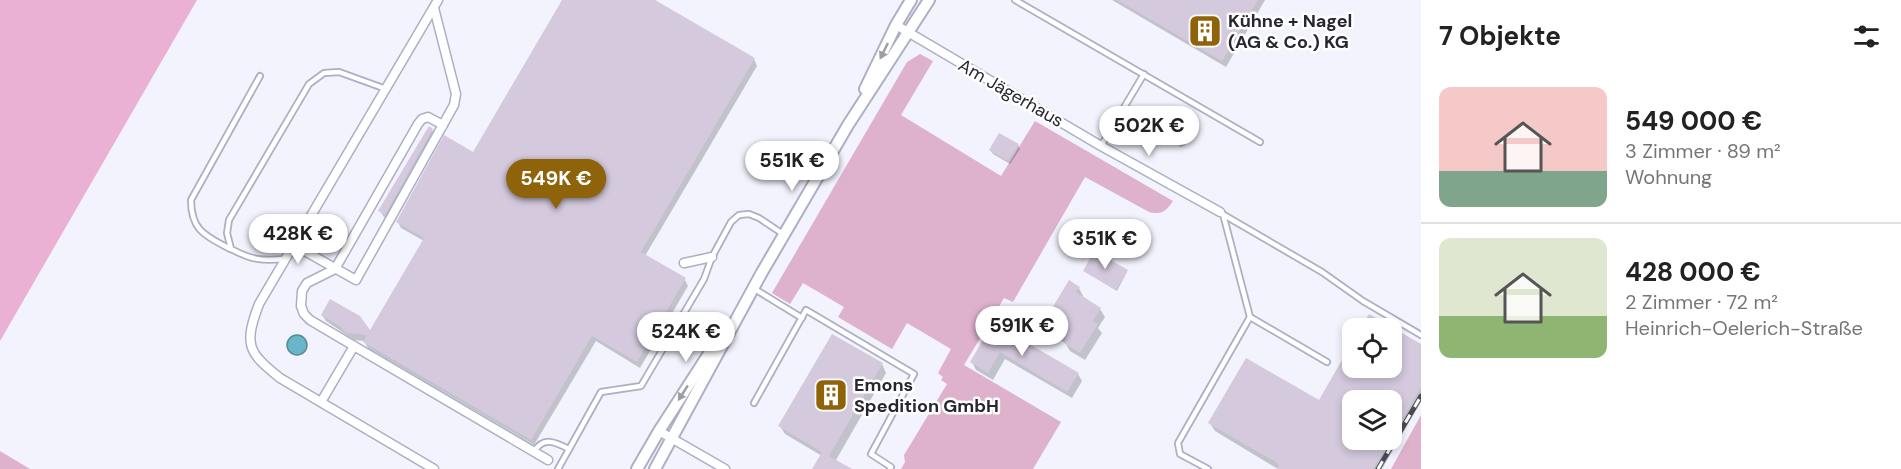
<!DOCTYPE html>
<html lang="de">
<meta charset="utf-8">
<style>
:root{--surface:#fff;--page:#f6f6f6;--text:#222;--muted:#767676;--line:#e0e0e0;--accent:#8f630a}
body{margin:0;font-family:"DM Sans",sans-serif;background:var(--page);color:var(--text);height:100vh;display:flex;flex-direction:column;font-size:22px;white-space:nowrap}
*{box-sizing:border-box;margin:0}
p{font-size:20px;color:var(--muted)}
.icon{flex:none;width:33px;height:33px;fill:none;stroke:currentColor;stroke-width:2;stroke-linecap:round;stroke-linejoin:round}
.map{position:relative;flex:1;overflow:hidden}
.panel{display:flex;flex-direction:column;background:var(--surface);width:480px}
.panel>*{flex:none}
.fabs{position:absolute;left:1342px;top:318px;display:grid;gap:12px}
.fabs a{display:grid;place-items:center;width:60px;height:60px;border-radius:12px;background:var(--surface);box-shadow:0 3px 9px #0003;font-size:30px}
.price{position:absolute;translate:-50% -51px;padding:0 14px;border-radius:21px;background:#fff;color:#222;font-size:20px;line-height:39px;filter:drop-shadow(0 2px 3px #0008)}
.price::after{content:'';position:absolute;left:50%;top:36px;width:18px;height:14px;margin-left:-9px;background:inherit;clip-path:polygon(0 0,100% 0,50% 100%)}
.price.current{background:var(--accent);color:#fff}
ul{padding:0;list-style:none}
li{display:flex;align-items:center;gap:18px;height:150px;padding:0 18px}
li+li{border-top:2px solid var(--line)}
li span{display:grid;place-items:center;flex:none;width:168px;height:120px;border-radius:12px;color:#555}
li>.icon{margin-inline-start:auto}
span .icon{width:72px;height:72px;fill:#fffc;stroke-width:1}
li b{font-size:26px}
h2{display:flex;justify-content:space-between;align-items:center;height:72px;padding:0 18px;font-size:26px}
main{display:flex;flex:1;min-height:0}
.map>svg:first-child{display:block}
.green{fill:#deb1cc}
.forest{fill:#eab1d4}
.water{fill:#68b6c7;stroke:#548b99;stroke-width:1.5}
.shadow{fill:#0003;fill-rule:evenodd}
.building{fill:#d4c9dd}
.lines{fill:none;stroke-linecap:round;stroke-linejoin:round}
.service-casing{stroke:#acafc5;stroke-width:8}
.minor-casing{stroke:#acafc5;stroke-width:11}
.tertiary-casing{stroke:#acafc5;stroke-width:14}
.service{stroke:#fff;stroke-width:4.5}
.minor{stroke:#fff;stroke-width:8}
.tertiary{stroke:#fff;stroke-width:10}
.rail-casing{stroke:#4a4b53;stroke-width:5}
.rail{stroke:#fff;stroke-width:3;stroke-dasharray:9;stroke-linecap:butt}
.oneway{fill:#9d9ea1}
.labels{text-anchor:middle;stroke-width:5;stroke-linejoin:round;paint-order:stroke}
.poi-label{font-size:18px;font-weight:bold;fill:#26272f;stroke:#fff;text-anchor:start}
.street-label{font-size:18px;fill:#26272f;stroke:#fff}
</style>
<main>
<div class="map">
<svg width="1421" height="469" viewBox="0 0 1421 469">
<rect width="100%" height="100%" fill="#f2f3fd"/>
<g class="green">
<path d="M920,54L933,61L901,115L1001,176L1035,121L1173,201C1166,211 1162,215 1149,212L1085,177L1013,302L1004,298L964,365L1061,422L1033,469H901L905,462L904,455L947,384L941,380L943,377L938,373L951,349L907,323L892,349L838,317L844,307L803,283L790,304L772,293L907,62Z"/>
<polygon points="1421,415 1421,469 1391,469"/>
<polygon points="0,451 30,469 0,469"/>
</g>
<polygon class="forest" points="0,0 197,0 0,341"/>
<g class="water">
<circle cx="1147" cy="130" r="10"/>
<circle cx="297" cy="345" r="10"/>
</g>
<g class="shadow">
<polygon points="564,0 652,0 754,59 757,66 645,256 685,280 688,286 640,368 596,341 534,445 368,348 364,341 354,340 326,321 322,315 370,333 424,241 401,228 398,222 473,154"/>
<polygon points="1112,0 1265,0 1226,67"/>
<polygon points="1175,128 1183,129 1186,134 1188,141 1184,146 1180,147 1173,140 1171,135"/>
<polygon points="432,130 436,136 389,220 384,217 380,211"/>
<polygon points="1018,145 1020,149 1010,164 993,154 990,150"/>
<polygon points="1084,271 1127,271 1127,272 1117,291"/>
<polygon points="1079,288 1083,296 1082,298 1100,309 1105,317 1098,328 1102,333 1085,360 1070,351 1065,343 1044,330 1040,322"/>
<polygon points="994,325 1078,374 1082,381 1072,398 1005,359 993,380 976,370 972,362"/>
<path d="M1392,329L1421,346V402L1382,469H1278L1215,431L1210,423L1319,402L1353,344V368H1392ZM1353,400H1392V440H1353Z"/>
<polygon points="882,364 886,373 836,460 847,469 815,469 822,456 785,434 780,426"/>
</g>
<g class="building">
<polygon points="562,0 655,0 755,58 641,252 686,278 637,362 592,336 531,440 363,342 367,335 346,333 341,327 321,315 330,299 360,316 370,330 424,238 396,222 444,135 473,152"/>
<polygon points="1117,0 1258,0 1222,61"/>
<polygon points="429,126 433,129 385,215 378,211"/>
<circle cx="1178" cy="135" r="9"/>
<polygon points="999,133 1019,144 1008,161 989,150"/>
<polygon points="1094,251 1128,270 1116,290 1083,271"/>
<polygon points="1069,280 1080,287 1076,292 1101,308 1093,321 1098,324 1080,353 1064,343 1066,339 1038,322 1047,308 1051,310"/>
<polygon points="1369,314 1421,344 1421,387 1392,436 1392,400 1353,400 1353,440 1390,440 1373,469 1277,469 1279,464 1208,423 1246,358 1319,400 1353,341 1353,368 1392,368 1392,328 1360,328"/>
<polygon points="993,323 1079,373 1067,392 1000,352 988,373 970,362"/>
<polygon points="832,334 883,363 829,456 852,469 812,469 822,452 778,426"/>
</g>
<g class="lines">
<defs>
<g id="service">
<polyline points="1015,0 1260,142"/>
<polyline points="1101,146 1144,74"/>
<polyline points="1224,215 1322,272 1363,301 1421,335"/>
<path d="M230,249C206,236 191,231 191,200L260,76"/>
<path d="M284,259C262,261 252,260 231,249L227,233L229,220L309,84L324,73L339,72L386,89"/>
<polyline points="753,288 802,318"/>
<polyline points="1250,317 1327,362"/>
<polyline points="754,403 806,310 914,374 871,454 891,467 890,469"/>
<path d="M534,452C543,436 555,442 569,449"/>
<polyline points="558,469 601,392 641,386 704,279 712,257 731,222 739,215 749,214 759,218 783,234"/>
<polyline points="1208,469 1180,454 1178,443 1250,317 1223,214 1220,212"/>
</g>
<g id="minor">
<polyline points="896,25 1101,146 1220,212"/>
<polyline points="294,245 356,280 454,105 456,94 434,8"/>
<polyline points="684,263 712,257"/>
<polyline points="354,346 310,320 304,314 301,306 302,291 307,283 335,269 418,124 422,119 428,117 443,125"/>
<polyline points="321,402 354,346 548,460"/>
<polyline points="659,431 725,469"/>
<path d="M434,469L280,378C247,352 244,344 259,304L438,0"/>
</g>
<g id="tertiary">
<polyline points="865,89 896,25 911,0"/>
<polyline points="637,469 659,431 721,335"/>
<polyline points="655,469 761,274 848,125 929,0"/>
</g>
</defs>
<use href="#service" class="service-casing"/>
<use href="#minor" class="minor-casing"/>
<use href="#tertiary" class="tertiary-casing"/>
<use href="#service" class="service"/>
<use href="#minor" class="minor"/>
<use href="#tertiary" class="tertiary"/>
<defs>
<polyline id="rail" points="1378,469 1421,396"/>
</defs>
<use href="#rail" class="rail-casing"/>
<use href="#rail" class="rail"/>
</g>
<defs><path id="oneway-solid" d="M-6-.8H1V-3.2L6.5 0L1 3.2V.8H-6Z" transform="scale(1.5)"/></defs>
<g class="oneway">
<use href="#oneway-solid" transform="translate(884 51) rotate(116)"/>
<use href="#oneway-solid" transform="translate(683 393) rotate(123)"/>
</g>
<defs>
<symbol id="building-square" viewBox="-11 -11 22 22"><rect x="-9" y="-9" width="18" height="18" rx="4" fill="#8f630a" stroke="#fff"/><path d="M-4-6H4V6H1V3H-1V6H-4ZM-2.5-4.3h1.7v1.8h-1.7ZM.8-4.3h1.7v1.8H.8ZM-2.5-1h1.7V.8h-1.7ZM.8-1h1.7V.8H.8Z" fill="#fff"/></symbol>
</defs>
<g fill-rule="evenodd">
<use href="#building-square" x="1186" y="12" width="38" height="38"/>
<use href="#building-square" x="812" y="376" width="38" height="38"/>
</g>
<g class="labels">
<g class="poi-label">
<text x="1228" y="27">Kühne + Nagel<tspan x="1228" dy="21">(AG &amp; Co.) KG</tspan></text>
<text x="854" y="391">Emons<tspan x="854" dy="21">Spedition GmbH</tspan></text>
</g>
<g class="street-label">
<text transform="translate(1011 93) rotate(30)" y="6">Am Jägerhaus</text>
</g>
</g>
</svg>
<div class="fabs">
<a><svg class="icon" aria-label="locate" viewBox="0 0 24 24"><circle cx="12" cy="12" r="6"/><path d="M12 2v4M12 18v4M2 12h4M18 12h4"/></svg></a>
<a><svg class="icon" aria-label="layers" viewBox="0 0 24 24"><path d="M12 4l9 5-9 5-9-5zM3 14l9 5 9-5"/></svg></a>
</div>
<b class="price" style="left:1149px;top:157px">502K €</b>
<b class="price" style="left:792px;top:192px">551K €</b>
<b class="price current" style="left:556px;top:210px">549K €</b>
<b class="price" style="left:298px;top:265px">428K €</b>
<b class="price" style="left:1105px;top:270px">351K €</b>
<b class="price" style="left:1022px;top:357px">591K €</b>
<b class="price" style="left:686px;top:363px">524K €</b>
</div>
<section class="panel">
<h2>7 Objekte<svg class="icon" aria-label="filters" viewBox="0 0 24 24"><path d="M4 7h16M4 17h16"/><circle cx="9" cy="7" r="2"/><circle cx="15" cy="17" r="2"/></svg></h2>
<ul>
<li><span style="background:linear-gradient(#f6c9c9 70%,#7fa58c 0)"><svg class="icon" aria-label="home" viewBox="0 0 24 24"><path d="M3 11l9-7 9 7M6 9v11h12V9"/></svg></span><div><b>549 000 €</b><p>3 Zimmer · 89 m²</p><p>Wohnung</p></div></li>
<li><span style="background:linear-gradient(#dfe7d0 65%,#8fb573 0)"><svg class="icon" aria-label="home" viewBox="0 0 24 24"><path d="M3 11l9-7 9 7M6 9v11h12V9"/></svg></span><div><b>428 000 €</b><p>2 Zimmer · 72 m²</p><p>Heinrich-Oelerich-Straße</p></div></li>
</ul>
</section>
</main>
